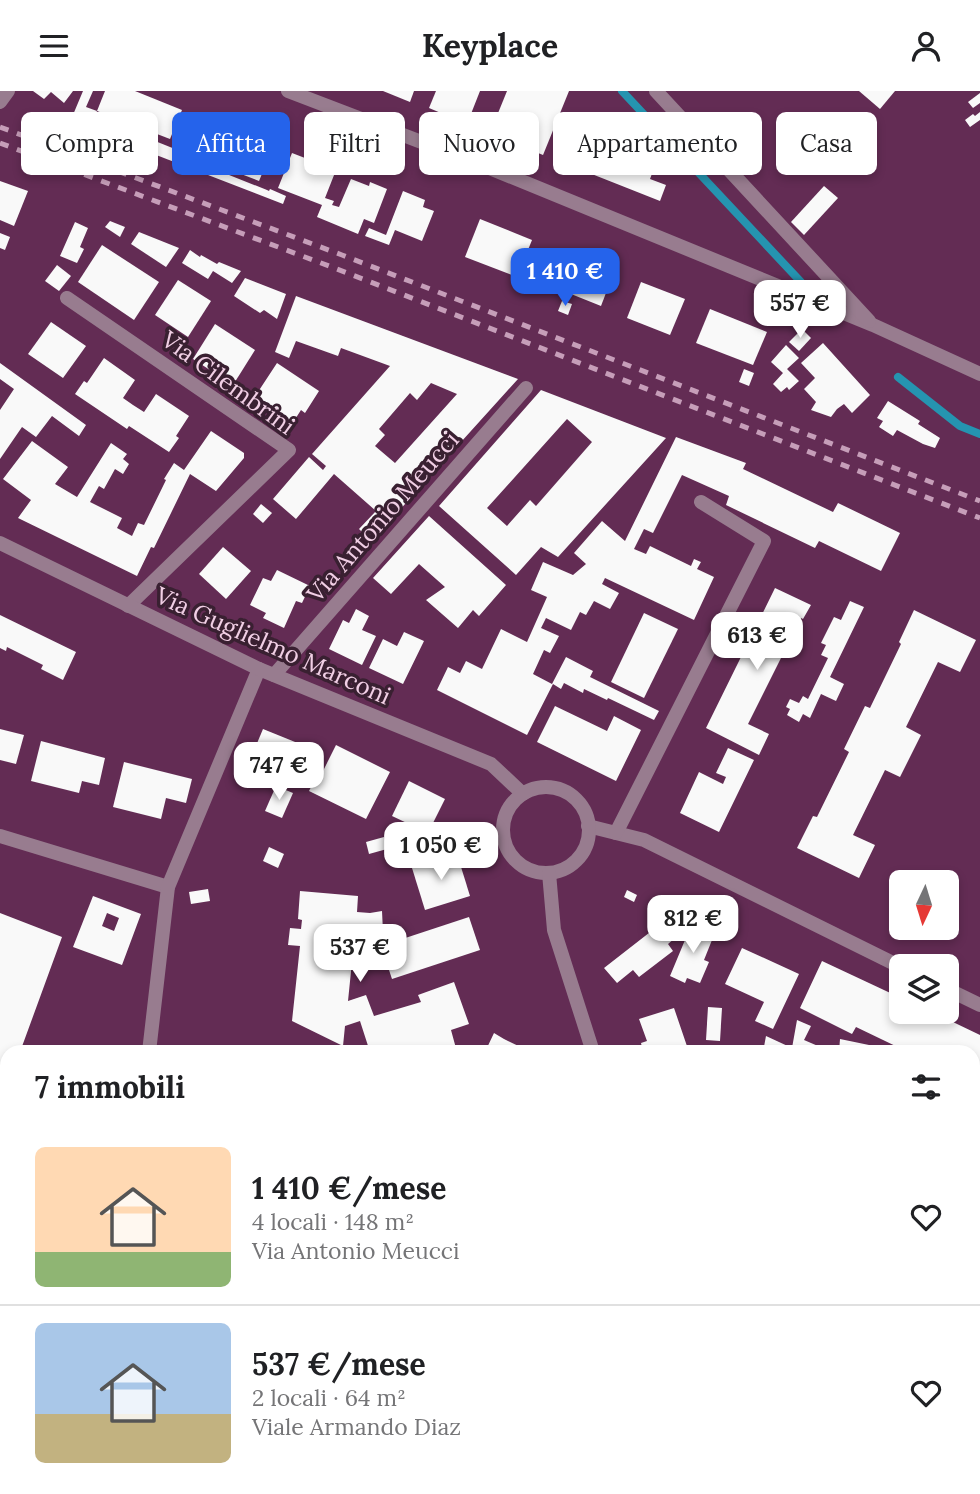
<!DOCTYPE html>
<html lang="it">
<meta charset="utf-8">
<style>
:root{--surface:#fff;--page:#f6f6f6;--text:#202124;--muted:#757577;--line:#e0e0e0;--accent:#2563eb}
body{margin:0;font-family:Lora,serif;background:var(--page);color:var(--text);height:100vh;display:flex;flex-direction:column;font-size:26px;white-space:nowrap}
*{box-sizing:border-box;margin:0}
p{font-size:23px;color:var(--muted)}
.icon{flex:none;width:38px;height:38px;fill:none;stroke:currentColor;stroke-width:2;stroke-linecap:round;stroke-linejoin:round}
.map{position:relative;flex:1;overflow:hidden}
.drawer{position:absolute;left:0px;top:954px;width:980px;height:450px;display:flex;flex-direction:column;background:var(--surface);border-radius:21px 21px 0 0;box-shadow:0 4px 10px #0003}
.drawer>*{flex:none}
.top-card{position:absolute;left:21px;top:21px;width:938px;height:63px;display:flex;gap:14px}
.needle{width:46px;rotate:184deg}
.controls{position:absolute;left:889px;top:779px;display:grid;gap:14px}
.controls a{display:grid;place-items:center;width:70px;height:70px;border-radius:10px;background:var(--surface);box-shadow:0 4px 10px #0003;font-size:35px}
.price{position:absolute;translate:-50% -60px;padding:0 16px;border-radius:14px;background:#fff;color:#222;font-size:23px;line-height:46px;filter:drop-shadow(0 2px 4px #0008)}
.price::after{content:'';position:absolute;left:50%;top:42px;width:21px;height:16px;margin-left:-10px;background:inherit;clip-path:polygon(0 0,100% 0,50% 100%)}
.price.on{background:var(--accent);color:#fff}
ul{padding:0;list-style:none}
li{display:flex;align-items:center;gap:21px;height:175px;padding:0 35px}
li+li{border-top:2px solid var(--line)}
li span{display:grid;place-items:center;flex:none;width:196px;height:140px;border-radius:10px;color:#555}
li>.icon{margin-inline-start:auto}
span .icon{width:84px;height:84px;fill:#fffc;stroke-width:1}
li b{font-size:30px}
h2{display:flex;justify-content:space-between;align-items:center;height:84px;padding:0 35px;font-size:30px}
.pill{padding:0 24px;border-radius:10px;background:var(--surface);box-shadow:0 4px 10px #0003;font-size:24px;line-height:63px}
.pill.on{background:var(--accent);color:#fff}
header{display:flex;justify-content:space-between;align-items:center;height:91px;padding:0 35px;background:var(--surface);font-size:32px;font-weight:700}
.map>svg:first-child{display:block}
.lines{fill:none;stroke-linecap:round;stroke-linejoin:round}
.stream{stroke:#2594b0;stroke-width:8}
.building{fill:#f9f9f9;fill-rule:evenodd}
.path{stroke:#a77a9a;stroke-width:4.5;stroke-dasharray:5 3.5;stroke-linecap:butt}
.minor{stroke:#987c8f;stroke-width:14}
.tertiary{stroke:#987c8f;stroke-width:14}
.rail{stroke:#c69eb9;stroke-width:5;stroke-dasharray:9 9;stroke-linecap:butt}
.labels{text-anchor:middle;stroke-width:7;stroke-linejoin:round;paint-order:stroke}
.street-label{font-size:24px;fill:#f1cfe5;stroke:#392031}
</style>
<header><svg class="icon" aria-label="menu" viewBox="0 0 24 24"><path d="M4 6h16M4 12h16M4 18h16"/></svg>Keyplace<svg class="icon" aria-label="person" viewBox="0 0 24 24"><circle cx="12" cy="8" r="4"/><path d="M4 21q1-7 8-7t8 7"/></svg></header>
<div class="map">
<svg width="980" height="1403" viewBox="0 0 980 1403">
<rect width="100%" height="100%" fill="#632c54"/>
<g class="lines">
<g class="stream">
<polyline points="622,0 801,191"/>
<polyline points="898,286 960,335 980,343"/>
<polyline points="0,1350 7,1352"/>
<polyline points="183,1396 209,1403"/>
</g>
</g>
<g class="building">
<polygon points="33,0 73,0 64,12 51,1 44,8"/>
<polygon points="83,0 93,0 86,16 97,20 90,38 70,31"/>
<polygon points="105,0 135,0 182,19 170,48 97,20"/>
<polygon points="383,0 414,0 410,11"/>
<polygon points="436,0 480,0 467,33 429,17"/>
<polygon points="507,0 569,0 543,64 490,42"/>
<polygon points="859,0 895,0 880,18"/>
<polygon points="980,2 980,12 973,17 968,11"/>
<polygon points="980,21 980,29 970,36 965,29 973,23 975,25"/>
<polygon points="198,25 274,54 259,90 184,61"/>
<polygon points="584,37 604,46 603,48 657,69 650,88 666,94 660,110 569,74"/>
<polygon points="122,38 151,50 147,60 118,49"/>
<polygon points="155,50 175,58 174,63 188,69 188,71 197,75 199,72 267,99 269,100 270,98 286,105 283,113 151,62"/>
<polygon points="292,62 336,79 325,107 334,110 332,114 339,116 351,88 369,95 370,91 387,98 374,132 364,128 358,143 317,126 322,114 278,97"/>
<polygon points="0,90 28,100 14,135 0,129"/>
<polygon points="824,95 838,107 804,144 791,131"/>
<polygon points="403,100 425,109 423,116 434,120 422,150 395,139 389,154 365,145 369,137 386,144"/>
<polygon points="480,128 532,149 517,186 465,166"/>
<polygon points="110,130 125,136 120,146 105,136"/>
<polygon points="75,131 88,137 80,156 84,158 77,172 60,165"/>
<polygon points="139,141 179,157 166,176 131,153"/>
<polygon points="0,142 10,146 5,159 0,157"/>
<polygon points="102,154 159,191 134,229 78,191"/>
<polygon points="190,159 200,166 201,164 217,173 219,171 241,180 232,192 213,180 208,188 182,172"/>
<polygon points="569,163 614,181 601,215 556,197"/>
<polygon points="57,174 71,185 59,200 45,190"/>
<polygon points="245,187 286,203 277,228 264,219 260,222 234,205"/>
<polygon points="178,189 211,210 188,246 155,224"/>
<polygon points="641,191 685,208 670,244 627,227"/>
<path d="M296,205L518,288L377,444L367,446L359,438L376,420L334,383L296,428L273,408L309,366L323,379L326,375L312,363L390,275L341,257L338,265L296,250L289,267L275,261ZM431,292L457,303L395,372L375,355L385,344L379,338L410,302L417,309Z"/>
<polygon points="562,210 572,213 568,224 558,220"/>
<polygon points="710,218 767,241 753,274 696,252"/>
<polygon points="51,231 86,255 63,287 28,263"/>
<polygon points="215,233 255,259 233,294 193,268"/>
<polygon points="802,238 811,247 799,260 789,251"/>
<polygon points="823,252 870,304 852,322 844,313 837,318 831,326 811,319 816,311 804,298 815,287 801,272"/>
<polygon points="786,254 799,267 787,278 799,290 789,299 787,296 781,301 773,293 783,282 771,271"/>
<polygon points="104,267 135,289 123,307 133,314 144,321 156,303 189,325 176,345 179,347 169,361 129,335 127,338 75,303 84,290 87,292"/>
<polygon points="0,272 86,334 79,345 52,325 36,346 22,336 0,368 0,319 14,298 0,288"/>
<polygon points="277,272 319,300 305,322 301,319 292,333 254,307"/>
<polygon points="744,278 754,282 749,295 739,291"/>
<path d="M541,299L666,347L558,466L541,456L516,484L439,415ZM567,328L592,351L536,415L530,409L507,435L487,417Z"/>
<polygon points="888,310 920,330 918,333 940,347 935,357 923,353 897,339 893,345 879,336 883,330 877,327"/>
<polygon points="211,340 244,362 244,367 216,400 190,383 154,457 151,456 137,485 18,427 31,409 3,388 32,350 68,376 55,393 77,406 111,352 127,363 123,368 129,373 123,383 115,378 104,398 99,395 90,411 122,427 117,437 132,445 138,432 144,434 166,389 164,388 174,372 184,379"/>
<polygon points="676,346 746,372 743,378 833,421 838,412 900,442 881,480 819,450 815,457 726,414 729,405 682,384 653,442 644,438 634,458 646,463 650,455 691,475 694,468 701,471 697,478 714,486 694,529 605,487 602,493 619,502 610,518 594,510 586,524 580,521 571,539 546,527 541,537 559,545 550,562 544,559 533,583 552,593 566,566 593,580 590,586 659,620 654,629 608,607 607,609 584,598 583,602 564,592 561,598 553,593 527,644 437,599 448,576 460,582 466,570 482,578 501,538 527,551 547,506 531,499 543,471 573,484 586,473 574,462 602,430 625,450"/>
<polygon points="261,413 272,422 263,432 253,423"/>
<polygon points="429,425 506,494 479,525 473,519 458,537 426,509 445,496 419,473 391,503 373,487"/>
<polygon points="223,456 251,480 226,508 199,483"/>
<polygon points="277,479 310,495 302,512 296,510 284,537 263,527 266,522 250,514 263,487 271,490"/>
<polygon points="775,497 811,514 803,528 801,527 748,633 769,643 759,664 706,637"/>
<polygon points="850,510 864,516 830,586 844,593 836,610 821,603 810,627 803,623 799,631 787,624 790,618 786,616 790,608 799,612 803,605 808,608 828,567 821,564 826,554 821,552 834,526 841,529"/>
<polygon points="356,518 369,525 362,539 376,545 362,574 329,558 343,529 349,532"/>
<polygon points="914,519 976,549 960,581 938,571 906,636 921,644 900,686 885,679 853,744 875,754 859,787 797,757 813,725 817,726 849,661 844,658 865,615 870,617 901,553 899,551"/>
<polygon points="644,522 678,538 644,607 611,591"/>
<polygon points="0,524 76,561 63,589 41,578 43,574 7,556 6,560 0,557"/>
<polygon points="404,541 424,550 403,593 369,577 383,548 397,555"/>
<polygon points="555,615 607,640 614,625 641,639 616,690 537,651"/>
<polygon points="0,638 24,644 16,673 0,669"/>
<polygon points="263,638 305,655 289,694 247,676"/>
<polygon points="41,650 105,667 99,694 82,690 79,702 31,690"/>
<polygon points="336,654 390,681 366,728 309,700 320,678 323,680"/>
<polygon points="728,657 754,669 719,741 680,722 699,681 723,693 726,686 716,682"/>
<polygon points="124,671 192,688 186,712 166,707 161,728 113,716"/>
<polygon points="409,690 445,708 428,742 392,725"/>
<polygon points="276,695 293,702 282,727 265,720"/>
<polygon points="384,746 387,758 369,763 366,751"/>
<polygon points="269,756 284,763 278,777 263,770"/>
<polygon points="457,763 470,805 425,819 412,777"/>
<polygon points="208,798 210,810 191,813 189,801"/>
<polygon points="627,799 637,804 634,811 624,806"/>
<polygon points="300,800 358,805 357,821 370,822 382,820 383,841 354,851 348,910 366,904 374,925 421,911 418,904 454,891 469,933 451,939 457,961 370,961 360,930 345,935 343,955 292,930 300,855 288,854 290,837 301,838 302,829 298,828"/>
<path d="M93,805L141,823L122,874L73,856ZM107,822L119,827L114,840L102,835Z"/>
<polygon points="0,822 62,846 20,961 7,961 7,997 0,1015"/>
<polygon points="469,826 480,859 392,888 381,855"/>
<polygon points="663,831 675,847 668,853 673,860 639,886 633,879 617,892 604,877"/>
<polygon points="689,831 712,841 710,848 712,849 704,869 709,871 700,892 687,887 685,892 670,885 685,849 682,848"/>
<polygon points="742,857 799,883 773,938 755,930 764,911 725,893"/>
<polygon points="822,870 901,907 901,920 930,920 980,944 980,978 973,975 973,961 908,961 856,936 852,943 800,917"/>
<polygon points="708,916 722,917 720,950 706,949"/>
<polygon points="674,917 689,961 643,961 641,952 647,950 639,928"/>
<polygon points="797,929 811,935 804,949 832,961 763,961 766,945 792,957"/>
<polygon points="494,942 504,948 531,961 485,961"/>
<polygon points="840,948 869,954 868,961 839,961"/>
<polygon points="0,1048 7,1048 7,1067 0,1066"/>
<rect x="0" y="1072" width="7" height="39"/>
<polygon points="0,1394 33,1402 33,1403 0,1403"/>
<polygon points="245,1396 283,1396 280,1403 264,1403"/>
<polygon points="298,1396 331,1396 328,1403 312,1403"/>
<polygon points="640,1396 643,1396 645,1403 622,1403"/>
<polygon points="834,1396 844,1396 846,1403 816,1403"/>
</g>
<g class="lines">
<g class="path">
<polyline points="0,1315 7,1314"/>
<polyline points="0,1343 7,1344"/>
<polyline points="217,1396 243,1403"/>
</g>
<g class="minor">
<polyline points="288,0 492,78 873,234 980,283"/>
<polyline points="656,0 869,230"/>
<polyline points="0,11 8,0"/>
<polyline points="67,207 289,359 128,515"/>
<polyline points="274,584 526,297"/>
<polyline points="588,735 644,749 901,876"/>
<polyline points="616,742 764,450 701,411"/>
<polyline points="0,745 168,796"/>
<polyline points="947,898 980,914"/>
<polyline points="149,961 168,796 259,578"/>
<polyline points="0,1168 7,1168"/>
<polyline points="973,1182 980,1191"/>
<polyline points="973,1270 980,1267"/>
</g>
<g class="tertiary">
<polyline points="0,452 259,578 491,673 523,703"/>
<circle cx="546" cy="739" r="43"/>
<polyline points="549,782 554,839 593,961"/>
<polyline points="735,1396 738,1403"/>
</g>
<g class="rail">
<polyline points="0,36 342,164 980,410"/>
<polyline points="0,52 337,178 980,427"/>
</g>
</g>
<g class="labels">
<g class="street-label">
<text transform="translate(228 292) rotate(36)" y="8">Via Cilembrini</text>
<text transform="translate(383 426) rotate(-49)" y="8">Via Antonio Meucci</text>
<text transform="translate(273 555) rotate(24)" y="8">Via Guglielmo Marconi</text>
</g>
</g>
</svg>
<div class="controls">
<a><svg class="needle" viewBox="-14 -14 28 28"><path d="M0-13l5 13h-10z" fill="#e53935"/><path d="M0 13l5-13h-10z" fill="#757577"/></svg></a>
<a><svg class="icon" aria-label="layers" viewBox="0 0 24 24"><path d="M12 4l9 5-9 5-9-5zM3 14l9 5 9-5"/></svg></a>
</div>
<b class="price on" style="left:565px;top:217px">1 410 €</b>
<b class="price" style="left:800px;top:249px">557 €</b>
<b class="price" style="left:757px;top:581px">613 €</b>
<b class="price" style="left:279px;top:711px">747 €</b>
<b class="price" style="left:441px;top:791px">1 050 €</b>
<b class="price" style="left:693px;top:864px">812 €</b>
<b class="price" style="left:360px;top:893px">537 €</b>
<div class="top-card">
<a class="pill">Compra</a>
<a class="pill on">Affitta</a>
<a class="pill">Filtri</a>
<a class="pill">Nuovo</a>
<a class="pill">Appartamento</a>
<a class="pill">Casa</a>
</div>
<section class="drawer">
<h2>7 immobili<svg class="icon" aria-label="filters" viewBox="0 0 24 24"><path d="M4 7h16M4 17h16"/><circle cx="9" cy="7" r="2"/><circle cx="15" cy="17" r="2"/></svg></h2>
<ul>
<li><span style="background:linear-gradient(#ffd9b3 75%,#8fb573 0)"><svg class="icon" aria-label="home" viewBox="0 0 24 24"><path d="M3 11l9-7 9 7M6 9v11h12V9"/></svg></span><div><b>1 410 €/mese</b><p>4 locali · 148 m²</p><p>Via Antonio Meucci</p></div><svg class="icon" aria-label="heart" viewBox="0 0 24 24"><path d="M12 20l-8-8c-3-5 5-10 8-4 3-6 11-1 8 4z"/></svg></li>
<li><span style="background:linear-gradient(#a9c7e8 65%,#c2b280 0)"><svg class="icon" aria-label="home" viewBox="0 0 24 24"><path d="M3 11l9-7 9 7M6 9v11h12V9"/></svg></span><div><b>537 €/mese</b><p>2 locali · 64 m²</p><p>Viale Armando Diaz</p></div><svg class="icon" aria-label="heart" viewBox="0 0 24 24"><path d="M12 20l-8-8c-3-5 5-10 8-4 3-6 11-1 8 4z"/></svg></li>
</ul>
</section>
</div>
